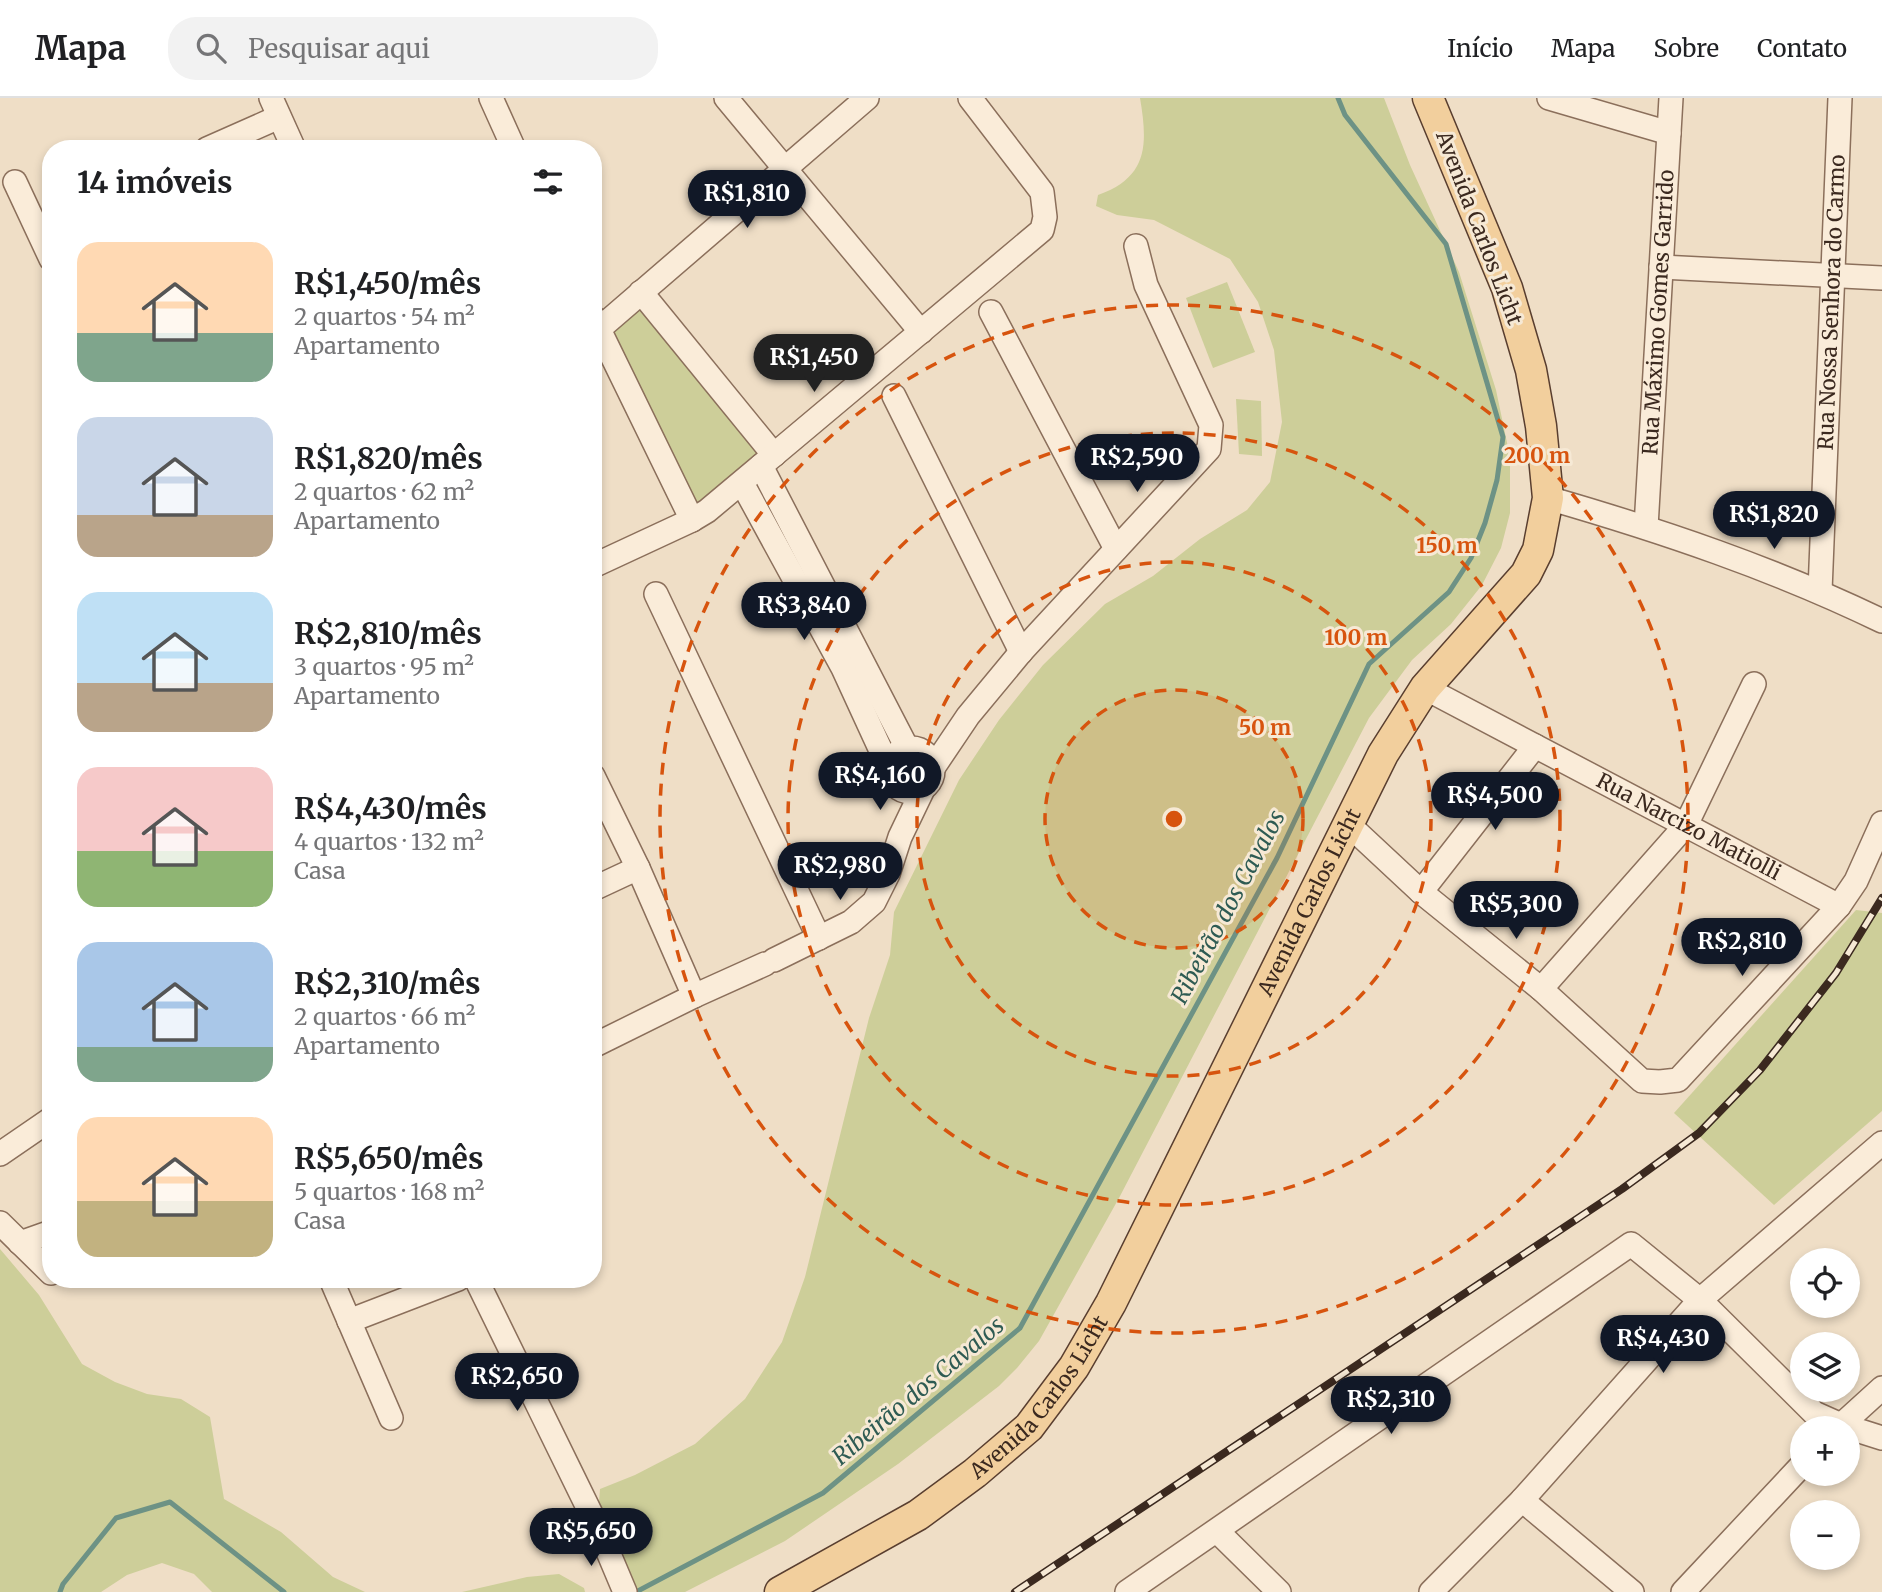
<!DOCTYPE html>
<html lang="pt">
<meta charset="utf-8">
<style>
:root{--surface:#fff;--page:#f2f2f2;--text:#202124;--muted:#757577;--line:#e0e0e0;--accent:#111827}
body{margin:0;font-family:Merriweather,serif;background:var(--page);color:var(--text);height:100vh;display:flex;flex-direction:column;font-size:26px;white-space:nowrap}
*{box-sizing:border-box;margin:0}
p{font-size:23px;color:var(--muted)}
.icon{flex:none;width:38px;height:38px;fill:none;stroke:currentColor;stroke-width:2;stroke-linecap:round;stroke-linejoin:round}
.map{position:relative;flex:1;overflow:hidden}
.panel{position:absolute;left:42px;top:42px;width:560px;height:1148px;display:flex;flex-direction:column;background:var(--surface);border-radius:28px;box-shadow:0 4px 10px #0003}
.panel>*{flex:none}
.fabs{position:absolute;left:1790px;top:1150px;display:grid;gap:14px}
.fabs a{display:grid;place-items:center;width:70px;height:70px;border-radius:50%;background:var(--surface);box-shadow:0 4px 10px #0003;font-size:35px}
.price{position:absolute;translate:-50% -60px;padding:0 16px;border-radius:24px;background:var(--accent);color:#fff;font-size:23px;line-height:46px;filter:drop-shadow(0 2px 4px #0008)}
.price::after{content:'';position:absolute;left:50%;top:42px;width:21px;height:16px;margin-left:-10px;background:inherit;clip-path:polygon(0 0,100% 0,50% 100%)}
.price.current{background:#222;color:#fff}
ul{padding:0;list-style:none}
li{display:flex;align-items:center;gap:21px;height:175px;padding:0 35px}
li span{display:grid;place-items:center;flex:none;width:196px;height:140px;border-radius:21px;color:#555}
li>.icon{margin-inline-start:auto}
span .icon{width:84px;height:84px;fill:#fffc;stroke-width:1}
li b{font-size:30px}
h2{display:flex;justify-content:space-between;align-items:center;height:84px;padding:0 35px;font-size:30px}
header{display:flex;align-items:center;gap:42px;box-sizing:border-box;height:98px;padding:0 35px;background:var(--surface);border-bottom:2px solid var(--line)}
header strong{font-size:33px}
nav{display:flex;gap:38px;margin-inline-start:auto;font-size:24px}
.search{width:490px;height:63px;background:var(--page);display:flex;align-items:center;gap:18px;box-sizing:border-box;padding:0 24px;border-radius:28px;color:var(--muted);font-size:26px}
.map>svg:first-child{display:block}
.green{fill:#cdce99}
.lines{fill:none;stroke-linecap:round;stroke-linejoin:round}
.stream{stroke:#6d9285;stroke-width:5}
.minor-casing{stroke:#8b6f5b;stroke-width:26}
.major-casing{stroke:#593e2f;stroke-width:33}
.minor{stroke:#faecd9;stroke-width:23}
.major{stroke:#f2cf9d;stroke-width:30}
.rail-casing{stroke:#3b291f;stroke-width:8}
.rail{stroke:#f6e9d5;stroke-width:5;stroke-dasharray:16;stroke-linecap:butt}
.ring{fill:none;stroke:#d7540e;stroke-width:3.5;stroke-dasharray:12 9}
.labels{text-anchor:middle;stroke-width:6;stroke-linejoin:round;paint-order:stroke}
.street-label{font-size:21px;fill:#3b291f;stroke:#f6e9d5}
.water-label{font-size:23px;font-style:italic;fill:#2e5b53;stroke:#f6e9d5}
.centre{fill:#d7540e;stroke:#f6e9d5;stroke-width:3.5}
.ring-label{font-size:21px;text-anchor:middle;font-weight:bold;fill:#d7540e;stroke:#f6e9d5;stroke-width:6;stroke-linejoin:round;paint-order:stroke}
</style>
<header>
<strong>Mapa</strong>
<div class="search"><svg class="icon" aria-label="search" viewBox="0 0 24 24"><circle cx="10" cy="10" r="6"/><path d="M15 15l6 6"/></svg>Pesquisar aqui</div>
<nav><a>Início</a><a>Mapa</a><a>Sobre</a><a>Contato</a></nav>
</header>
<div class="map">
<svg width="1882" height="1494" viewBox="0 0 1882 1494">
<rect width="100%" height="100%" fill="#efdec6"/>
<g class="green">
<path d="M1140,0H1384L1410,67L1459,174L1496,292L1510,359V415L1501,450L1482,487L1451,526L1412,562L1369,620L1119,1100L1039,1243L1017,1270L999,1288L898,1366L785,1443L685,1494H637L599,1404L600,1391L635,1377L695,1346L745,1301L782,1244L805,1179L869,920L890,857L894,814L959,682L999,622L1043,567L1105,506L1153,478L1200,441L1247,412L1270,384L1282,324L1274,252L1258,204L1230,161L1154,122L1117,117L1096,108L1098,97C1148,79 1148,47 1140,0Z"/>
<polygon points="1227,184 1255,254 1213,270 1186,200"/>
<polygon points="641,194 774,357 692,422 599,231"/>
<polygon points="1236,301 1261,303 1262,358 1239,356"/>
<polygon points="1856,812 1882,815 1882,1013 1774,1107 1674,1015"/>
<polygon points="0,1151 39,1197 82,1266 115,1284 147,1296 181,1301 210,1319 224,1401 281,1434 333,1479 365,1494 212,1494 194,1476 162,1465 127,1477 101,1494 0,1494"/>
<polygon points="559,1476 584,1490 585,1494 462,1494 527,1479"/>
</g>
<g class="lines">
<g class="stream">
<polyline points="60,1494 63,1486 116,1420 170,1404 284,1494"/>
<polyline points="636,1494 823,1395 1020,1230 1277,760 1369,566 1449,494 1471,460 1485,425 1497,382 1503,339 1446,146 1345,17 1338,0"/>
</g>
<defs>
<g id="minor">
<polyline points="271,0 294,51"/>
<polyline points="491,0 514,51"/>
<polyline points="726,0 921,234"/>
<polyline points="1549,0 1669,35"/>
<polyline points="207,51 279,19"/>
<polyline points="15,84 51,161"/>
<polyline points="1661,169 1882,180"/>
<polyline points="641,194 774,357"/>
<polyline points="991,214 1116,451"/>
<polyline points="593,219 692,422"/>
<polyline points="599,231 867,0"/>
<polyline points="894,298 1021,554"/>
<polyline points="761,368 907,650"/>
<polyline points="742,385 843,570 889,670"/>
<path d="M1548,400C1662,433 1775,471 1882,523"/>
<path id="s1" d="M1646,429L1671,0"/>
<polyline points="593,468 692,422 707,413 1042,132 1045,119 1042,94 970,0"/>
<path id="s2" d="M1820,493L1840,0"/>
<polyline points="656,496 819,840"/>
<path id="s3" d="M1425,590L1839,808"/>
<circle cx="911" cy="672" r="22"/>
<polyline points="933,670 968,618 1021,554 1209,351 1211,327 1146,187 1136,148"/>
<polyline points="593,678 638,770 694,898"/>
<polyline points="1348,726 1421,794 1541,891 1642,983 1660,984 1678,982 1839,808 1856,783 1882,725"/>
<polyline points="593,791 638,770"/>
<polyline points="1421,794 1535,648"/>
<polyline points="774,862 851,824 874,804 888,776 900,739 924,689"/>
<polyline points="1541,891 1686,727 1754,586"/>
<polyline points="593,948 694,898 765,866"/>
<polyline points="0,1056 51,1021"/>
<polyline points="0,1125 51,1175"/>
<polyline points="20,1145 51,1134"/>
<polyline points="331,1181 391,1320"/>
<polyline points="476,1181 598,1430 625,1494"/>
<polyline points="349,1223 458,1181"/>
<polyline points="1838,1330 1882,1290"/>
<polyline points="1522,1402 1632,1494"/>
<polyline points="1217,1433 1279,1494"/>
<polyline points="1127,1494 1631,1146 1700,1202 1814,1315 1841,1327 1882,1340"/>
<polyline points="1431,1494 1522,1402 1700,1202 1882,1045"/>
<polyline points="1683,1494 1802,1367"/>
</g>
<g id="major">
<path id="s4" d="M780,1494L918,1417L975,1375L1029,1329L1074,1269L1111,1205L1383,656L1425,590L1526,476L1538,452L1548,400L1541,328L1531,272L1507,190L1428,0"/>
</g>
</defs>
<use href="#minor" class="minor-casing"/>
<use href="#major" class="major-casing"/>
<use href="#minor" class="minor"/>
<use href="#major" class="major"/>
<defs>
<polyline id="rail" points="1015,1494 1622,1091 1699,1035 1760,972 1836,875 1882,800"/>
</defs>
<use href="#rail" class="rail-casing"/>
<use href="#rail" class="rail"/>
</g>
<circle cx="1174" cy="721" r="129" fill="#d7540e" fill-opacity=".12"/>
<g class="ring">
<circle cx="1174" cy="721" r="129"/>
<circle cx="1174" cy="721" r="257"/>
<circle cx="1174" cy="721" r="386"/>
<circle cx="1174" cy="721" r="514"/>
</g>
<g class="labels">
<g class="street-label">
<text transform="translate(1479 130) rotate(69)" y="7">Avenida Carlos Licht</text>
<text dy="7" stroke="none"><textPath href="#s2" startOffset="289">Rua Nossa Senhora do Carmo</textPath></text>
<text dy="7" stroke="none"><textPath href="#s1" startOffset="215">Rua Máximo Gomes Garrido</textPath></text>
<text dy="7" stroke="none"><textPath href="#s3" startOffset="298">Rua Narcizo Matiolli</textPath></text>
<text dy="7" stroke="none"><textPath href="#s4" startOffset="896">Avenida Carlos Licht</textPath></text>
<text dy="7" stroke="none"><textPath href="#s4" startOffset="329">Avenida Carlos Licht</textPath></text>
</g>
<g class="water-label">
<text transform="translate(1228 809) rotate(-62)" y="8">Ribeirão dos Cavalos</text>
<text transform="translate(918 1293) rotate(-40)" y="8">Ribeirão dos Cavalos</text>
</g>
</g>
<circle cx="1174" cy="721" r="10" class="centre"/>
<g class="ring-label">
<text x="1537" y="365">200 m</text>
<text x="1447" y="455">150 m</text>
<text x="1356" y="547">100 m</text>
<text x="1265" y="637">50 m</text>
</g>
</svg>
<div class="fabs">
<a><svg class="icon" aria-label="locate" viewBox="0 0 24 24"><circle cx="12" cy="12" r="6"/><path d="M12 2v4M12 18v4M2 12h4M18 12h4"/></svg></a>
<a><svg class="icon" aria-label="layers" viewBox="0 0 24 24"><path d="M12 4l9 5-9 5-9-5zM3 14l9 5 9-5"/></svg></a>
<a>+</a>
<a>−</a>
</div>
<b class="price" style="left:747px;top:132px">R$1,810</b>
<b class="price current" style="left:814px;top:296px">R$1,450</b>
<b class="price" style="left:1137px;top:396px">R$2,590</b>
<b class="price" style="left:1774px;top:453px">R$1,820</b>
<b class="price" style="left:804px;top:544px">R$3,840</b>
<b class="price" style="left:880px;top:714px">R$4,160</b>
<b class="price" style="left:1495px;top:734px">R$4,500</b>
<b class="price" style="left:840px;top:804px">R$2,980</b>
<b class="price" style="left:1516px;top:843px">R$5,300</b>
<b class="price" style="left:1742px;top:880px">R$2,810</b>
<b class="price" style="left:1663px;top:1277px">R$4,430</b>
<b class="price" style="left:517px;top:1315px">R$2,650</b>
<b class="price" style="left:1391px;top:1338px">R$2,310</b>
<b class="price" style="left:591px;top:1470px">R$5,650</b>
<section class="panel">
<h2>14 imóveis<svg class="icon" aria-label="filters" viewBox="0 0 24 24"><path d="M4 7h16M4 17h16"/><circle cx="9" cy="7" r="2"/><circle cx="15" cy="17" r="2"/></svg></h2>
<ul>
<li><span style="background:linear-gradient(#ffd9b3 65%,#7fa58c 0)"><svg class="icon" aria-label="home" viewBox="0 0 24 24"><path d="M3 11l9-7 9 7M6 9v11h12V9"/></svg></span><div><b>R$1,450/mês</b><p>2 quartos · 54 m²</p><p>Apartamento</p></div></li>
<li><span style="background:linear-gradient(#c9d6e8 70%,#b9a48a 0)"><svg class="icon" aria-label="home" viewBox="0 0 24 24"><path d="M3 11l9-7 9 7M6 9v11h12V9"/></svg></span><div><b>R$1,820/mês</b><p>2 quartos · 62 m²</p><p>Apartamento</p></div></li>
<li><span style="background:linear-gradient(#bfe0f5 65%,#b9a48a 0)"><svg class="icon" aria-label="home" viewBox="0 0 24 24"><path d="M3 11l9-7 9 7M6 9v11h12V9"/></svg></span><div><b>R$2,810/mês</b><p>3 quartos · 95 m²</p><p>Apartamento</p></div></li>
<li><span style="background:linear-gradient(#f6c9c9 60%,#8fb573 0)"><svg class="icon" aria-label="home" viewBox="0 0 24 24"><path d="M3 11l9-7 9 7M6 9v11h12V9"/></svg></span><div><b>R$4,430/mês</b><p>4 quartos · 132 m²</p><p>Casa</p></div></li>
<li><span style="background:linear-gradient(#a9c7e8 75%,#7fa58c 0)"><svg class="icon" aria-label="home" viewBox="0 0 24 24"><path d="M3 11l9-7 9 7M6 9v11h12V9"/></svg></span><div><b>R$2,310/mês</b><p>2 quartos · 66 m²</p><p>Apartamento</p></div></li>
<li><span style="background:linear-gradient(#ffd9b3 60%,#c2b280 0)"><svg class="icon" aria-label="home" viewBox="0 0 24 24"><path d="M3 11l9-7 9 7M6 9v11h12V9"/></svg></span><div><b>R$5,650/mês</b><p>5 quartos · 168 m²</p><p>Casa</p></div></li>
</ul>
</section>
</div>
